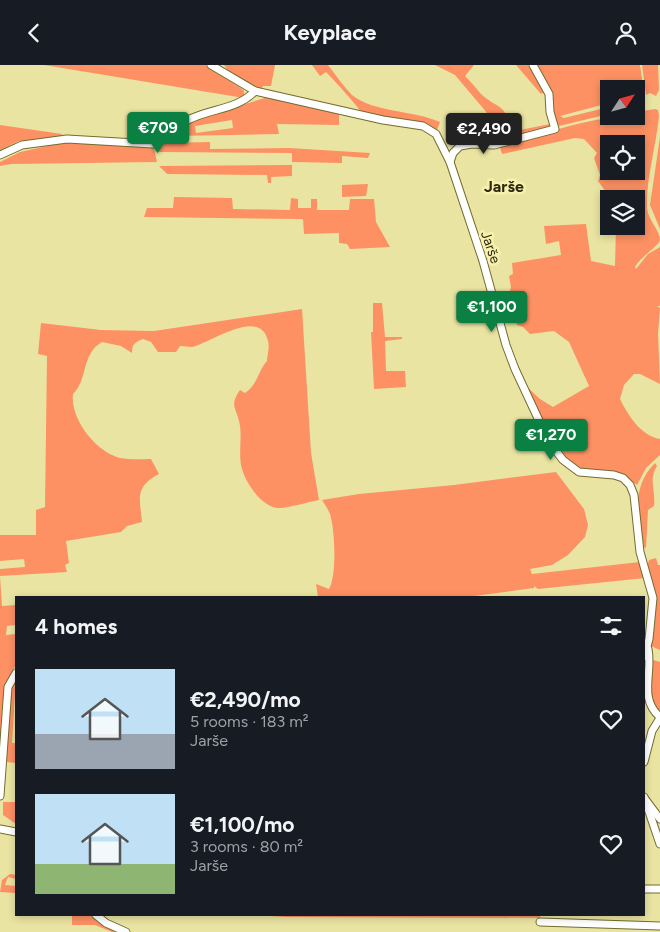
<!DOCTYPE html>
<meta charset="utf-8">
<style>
:root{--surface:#171b24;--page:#242831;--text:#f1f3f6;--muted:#9ea1a6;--accent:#0b8043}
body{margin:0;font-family:Figtree,sans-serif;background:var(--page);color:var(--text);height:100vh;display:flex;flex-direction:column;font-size:19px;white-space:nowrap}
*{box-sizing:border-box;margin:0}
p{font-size:16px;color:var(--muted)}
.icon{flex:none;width:28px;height:28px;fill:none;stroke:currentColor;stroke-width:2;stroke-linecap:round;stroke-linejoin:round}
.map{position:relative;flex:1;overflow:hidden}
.sheet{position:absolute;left:15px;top:531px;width:630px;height:320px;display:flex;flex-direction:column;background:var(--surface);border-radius:0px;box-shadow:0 2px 8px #0003}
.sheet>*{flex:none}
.needle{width:32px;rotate:54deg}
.tools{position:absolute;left:600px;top:15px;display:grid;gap:10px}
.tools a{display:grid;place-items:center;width:45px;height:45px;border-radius:0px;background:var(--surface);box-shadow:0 2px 8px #0003;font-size:25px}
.price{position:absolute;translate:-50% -42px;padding:0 11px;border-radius:5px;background:var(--accent);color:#fff;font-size:16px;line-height:32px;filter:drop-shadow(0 1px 2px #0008)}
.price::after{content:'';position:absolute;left:50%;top:30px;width:15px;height:11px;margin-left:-8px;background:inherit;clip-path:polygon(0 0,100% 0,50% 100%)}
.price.on{background:#222;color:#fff}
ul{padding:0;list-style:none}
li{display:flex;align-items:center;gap:15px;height:125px;padding:0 20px}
li span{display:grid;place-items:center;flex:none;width:140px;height:100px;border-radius:0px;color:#555}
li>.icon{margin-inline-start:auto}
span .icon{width:60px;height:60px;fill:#fffc;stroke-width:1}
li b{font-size:21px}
h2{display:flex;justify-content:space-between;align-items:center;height:60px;padding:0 20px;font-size:21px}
header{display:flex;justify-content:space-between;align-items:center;height:65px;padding:0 20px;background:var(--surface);font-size:22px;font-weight:700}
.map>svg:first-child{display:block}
.green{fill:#fd9163;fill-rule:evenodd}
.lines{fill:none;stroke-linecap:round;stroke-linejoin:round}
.minor-casing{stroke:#736c2c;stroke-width:9}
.minor{stroke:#fff;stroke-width:7}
.labels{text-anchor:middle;stroke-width:5;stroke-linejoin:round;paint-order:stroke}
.street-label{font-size:14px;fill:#2c290e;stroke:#f8f1ae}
.quarter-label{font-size:16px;font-weight:bold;fill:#2c290e;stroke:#f8f1ae}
</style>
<header><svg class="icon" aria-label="back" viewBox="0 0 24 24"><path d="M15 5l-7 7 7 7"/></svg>Keyplace<svg class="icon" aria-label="person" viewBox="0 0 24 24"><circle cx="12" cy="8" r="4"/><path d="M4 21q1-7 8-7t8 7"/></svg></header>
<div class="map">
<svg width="660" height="867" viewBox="0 0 660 867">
<rect width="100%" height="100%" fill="#eae4a2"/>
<g class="green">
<polygon points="44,0 206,0 242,24 244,26 244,33"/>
<path d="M224,0H275L271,21H263L261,24C248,19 231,12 224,0Z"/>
<path d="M312,0H328C336,10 343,21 352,30C375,48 413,45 440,57L437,65L427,59L361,48C360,43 332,13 326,7L320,11Z"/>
<path d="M435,0H474L465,11C471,17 476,23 481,29C500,46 506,37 510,67L550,59L551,63L509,74L455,10Z"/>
<polygon points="516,0 528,0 545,26 541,29"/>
<polygon points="538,0 640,0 644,28 636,30 636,24 609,24 609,38 560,51 564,53 609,42 609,49 559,61 553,52 552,32 554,32"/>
<polygon points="642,0 658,0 659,25 656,31 650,28 646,30"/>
<path d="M268,32L339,48V60L277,59L279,69L173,71L166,78L210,77V84L289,83L370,88L368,93L342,91V98L292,97V88L159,87L158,81L187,57ZM232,55L233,63L196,68L195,61Z"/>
<path d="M655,44L658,45L659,51C656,82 646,113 647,143C648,155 660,165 660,175C659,181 640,192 635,202L636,204L648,189L660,182V241H657L660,243L658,269L660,319L640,309H634L624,320L620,334C628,350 641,371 660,374V390L646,403L637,420L623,410L580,404L564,393L543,358L524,319L540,334L553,342L589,321L569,277L554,266L530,269L523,262L517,260L509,229L511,222L509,211L513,209L512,198L561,190L559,176L546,179L544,161L586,159L591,196L615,201L616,161H636V134H611L598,116L600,110L594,93L597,88L584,74L575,73L502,89L500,82C544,69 590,51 636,51V47ZM609,79H636V106H609Z"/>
<polygon points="0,60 62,69 61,72 19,76 0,85"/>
<polygon points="660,72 660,164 650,140"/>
<polygon points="66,77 154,83 157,97 11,99 0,101 0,97 20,87"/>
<polygon points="292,100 292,111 271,112 271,118 268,118 267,110 167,109 159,101"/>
<polygon points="368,119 366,131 342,132 342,120"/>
<polygon points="174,132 232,133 233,144 290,145 291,133 298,134 298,143 311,143 311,134 317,134 317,145 349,145 350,134 374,134 376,157 390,182 350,184 347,179 339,178 339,168 304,169 303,154 144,152 147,143 173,143"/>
<polygon points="373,238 382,238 385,272 402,272 402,274 385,276 386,306 405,306 406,322 374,324 371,267 373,267"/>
<path d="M302,244L311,388L319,435C307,437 293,442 281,443C264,445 246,419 242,404C238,391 242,375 240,361C238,344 228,342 240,325L245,328C257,321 258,306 267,296C267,291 270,282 268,276C260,241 209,279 192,282C188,282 184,281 180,281L176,287H158L151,277L143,274C135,277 132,279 132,288L121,281L102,277C81,289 88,315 73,329C70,354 96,387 120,393C130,395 142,394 151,394L159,409C134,422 140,434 142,457L127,461L121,467L66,476L69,498L65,500L67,507L0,511V504L25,502L24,494L0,496V470H36V445L45,442L47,291L38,289L41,258L101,265L154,266Z"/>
<path d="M655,398L657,401C648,414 656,426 654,441L648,445L646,483L644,482C637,452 631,422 655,398Z"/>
<path d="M556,407L584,444L588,460L585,472L568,490L552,500L530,504L532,509L640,497L645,513L538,524L534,521V523L467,532H318L316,519L329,524C337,511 335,465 330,449C328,444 325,440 322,435L359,429L454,420Z"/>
<polygon points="656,493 658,500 660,500 660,585 651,581 653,556 647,502 649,495"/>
<path d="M0,511L2,541L16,540V560L7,561L6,570L16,569V600C0,624 2,666 0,696Z"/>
<polygon points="650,594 660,597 660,648 651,639"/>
<path d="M16,612L12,678H16V698L6,697C7,670 3,636 16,612Z"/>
<polygon points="3,737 16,737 16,759 3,750"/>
<polygon points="10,809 16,810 16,814 8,812 5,820 16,821 16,828 0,827 2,815"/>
<polygon points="72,850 90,850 105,861 118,867 112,867 95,860 72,860"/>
<polygon points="254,850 540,850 540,853 286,852"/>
</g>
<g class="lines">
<defs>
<g id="minor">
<polyline points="211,0 255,26 383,55 423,61 436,69 450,97 483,196 506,280 515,304 549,377 563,395 579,407 614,410 623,413 630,420 634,430 640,487 653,533 649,574 644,592"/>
<path d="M0,90L22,80L67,74L153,79C167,74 175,61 188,55C211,43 237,45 255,26"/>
<polyline points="450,97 453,88 460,81 472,79 494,80 555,64 550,47 549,29 533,0"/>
<path d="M648,584C653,608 638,633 660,652"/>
<polyline points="644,697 652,666 660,653"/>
<polyline points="0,731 8,622 16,608"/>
<polyline points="644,732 660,779"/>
<polyline points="645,734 660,754"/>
<polyline points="0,764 16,767"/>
<polyline points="644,824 660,824"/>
<polyline points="96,850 106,858 126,867"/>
<polyline points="540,857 660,861"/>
</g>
</defs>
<use href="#minor" class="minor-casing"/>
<use href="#minor" class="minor"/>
</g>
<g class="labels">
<g class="street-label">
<text transform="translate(491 182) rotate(71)" y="5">Jarše</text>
</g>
<g class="quarter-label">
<text x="504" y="127">Jarše</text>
</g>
</g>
</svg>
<div class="tools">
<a><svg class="needle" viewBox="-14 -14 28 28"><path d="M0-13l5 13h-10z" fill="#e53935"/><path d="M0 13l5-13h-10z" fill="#9ea1a6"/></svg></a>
<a><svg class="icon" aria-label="locate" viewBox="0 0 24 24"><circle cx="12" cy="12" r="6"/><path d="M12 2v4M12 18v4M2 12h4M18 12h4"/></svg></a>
<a><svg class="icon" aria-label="layers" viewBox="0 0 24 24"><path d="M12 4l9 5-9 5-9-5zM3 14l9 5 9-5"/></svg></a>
</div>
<b class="price" style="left:158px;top:89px">€709</b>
<b class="price on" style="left:484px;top:90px">€2,490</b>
<b class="price" style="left:492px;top:268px">€1,100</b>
<b class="price" style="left:551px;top:396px">€1,270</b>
<section class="sheet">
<h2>4 homes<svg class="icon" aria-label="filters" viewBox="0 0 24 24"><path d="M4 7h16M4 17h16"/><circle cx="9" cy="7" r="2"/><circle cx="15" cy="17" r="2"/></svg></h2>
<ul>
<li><span style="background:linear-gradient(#bfe0f5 65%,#9aa5b1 0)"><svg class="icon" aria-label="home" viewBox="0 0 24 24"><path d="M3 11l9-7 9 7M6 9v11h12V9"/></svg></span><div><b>€2,490/mo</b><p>5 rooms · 183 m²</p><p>Jarše</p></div><svg class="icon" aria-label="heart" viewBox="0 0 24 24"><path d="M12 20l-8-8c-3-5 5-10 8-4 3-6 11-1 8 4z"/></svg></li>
<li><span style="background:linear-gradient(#bfe0f5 70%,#8fb573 0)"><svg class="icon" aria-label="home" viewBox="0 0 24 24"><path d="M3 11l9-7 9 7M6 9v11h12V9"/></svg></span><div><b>€1,100/mo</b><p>3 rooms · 80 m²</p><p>Jarše</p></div><svg class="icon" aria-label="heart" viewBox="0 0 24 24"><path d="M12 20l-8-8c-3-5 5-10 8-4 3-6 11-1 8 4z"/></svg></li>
</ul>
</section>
</div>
